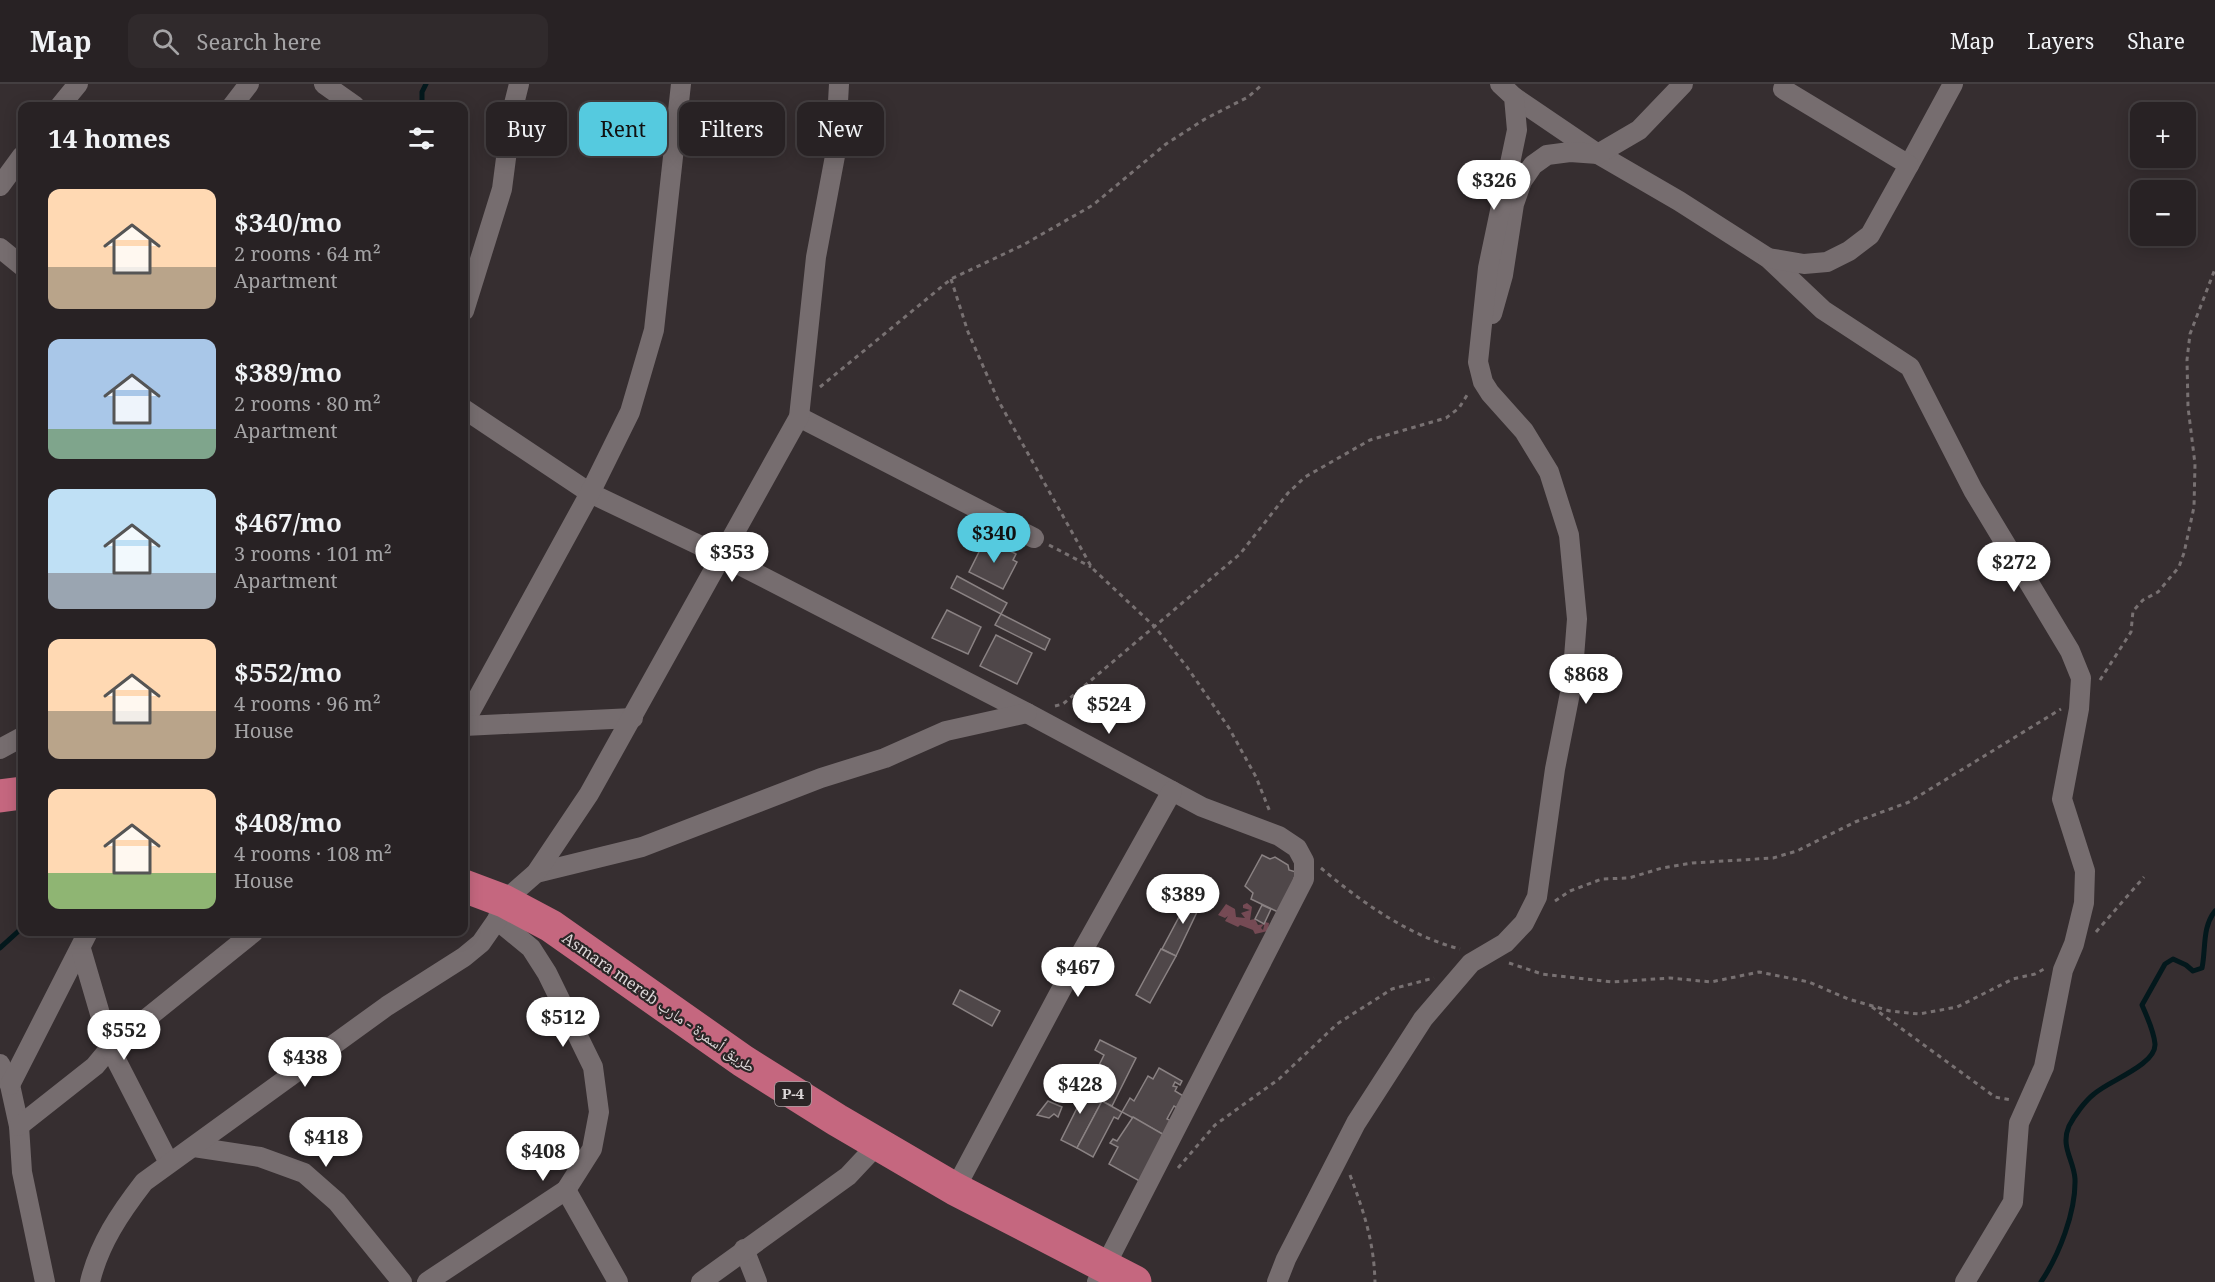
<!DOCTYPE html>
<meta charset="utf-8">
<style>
:root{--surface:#282224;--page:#302a2c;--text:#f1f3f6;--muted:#a5a4a6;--line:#443f41;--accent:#55cadf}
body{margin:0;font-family:"Noto Serif","Noto Naskh Arabic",serif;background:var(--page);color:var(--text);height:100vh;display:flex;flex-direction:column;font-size:22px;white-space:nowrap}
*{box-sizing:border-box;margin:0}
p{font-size:20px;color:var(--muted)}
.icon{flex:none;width:33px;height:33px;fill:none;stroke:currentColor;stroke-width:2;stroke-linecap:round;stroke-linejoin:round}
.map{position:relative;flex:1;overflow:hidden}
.drawer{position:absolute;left:18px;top:18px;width:450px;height:834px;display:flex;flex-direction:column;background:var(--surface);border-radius:12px;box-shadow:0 3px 15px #0003,0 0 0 2px var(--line)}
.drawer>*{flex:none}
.hud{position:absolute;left:486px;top:18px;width:570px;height:54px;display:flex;gap:12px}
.buttons{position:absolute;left:2130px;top:18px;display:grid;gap:12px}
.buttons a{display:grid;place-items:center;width:66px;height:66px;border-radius:12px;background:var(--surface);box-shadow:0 3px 15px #0003,0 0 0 2px var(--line);font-size:30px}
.price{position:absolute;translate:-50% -51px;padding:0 14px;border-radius:21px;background:#fff;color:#222;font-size:20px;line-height:39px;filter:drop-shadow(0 2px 3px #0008)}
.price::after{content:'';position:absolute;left:50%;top:36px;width:18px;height:14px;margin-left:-9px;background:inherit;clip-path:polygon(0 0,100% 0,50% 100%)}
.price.selected{background:var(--accent);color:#111}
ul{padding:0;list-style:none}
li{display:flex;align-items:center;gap:18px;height:150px;padding:0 30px}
li span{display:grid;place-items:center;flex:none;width:168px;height:120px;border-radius:12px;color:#555}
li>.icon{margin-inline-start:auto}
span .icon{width:72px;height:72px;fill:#fffc;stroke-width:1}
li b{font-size:26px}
h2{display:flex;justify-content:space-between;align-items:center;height:72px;padding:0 30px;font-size:26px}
.pill{padding:0 21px;border-radius:12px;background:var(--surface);box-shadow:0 3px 15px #0003,0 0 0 2px var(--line);font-size:21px;line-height:54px}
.pill.selected{background:var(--accent);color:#111}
header{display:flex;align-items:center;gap:36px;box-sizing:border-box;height:84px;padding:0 30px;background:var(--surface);border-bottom:2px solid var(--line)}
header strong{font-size:28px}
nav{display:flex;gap:33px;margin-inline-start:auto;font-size:21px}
.search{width:420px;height:54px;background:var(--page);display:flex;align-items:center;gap:15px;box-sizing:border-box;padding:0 21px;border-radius:12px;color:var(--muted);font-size:22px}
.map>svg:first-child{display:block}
.green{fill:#754a54}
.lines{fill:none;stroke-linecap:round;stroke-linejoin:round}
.stream{stroke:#03181c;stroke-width:5}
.building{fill:#4f4749;stroke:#8a8283;stroke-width:1.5}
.path{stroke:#787172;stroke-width:3;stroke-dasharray:4.5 4.5;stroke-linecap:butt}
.street{stroke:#766d6f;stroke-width:20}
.highway{stroke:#c5677f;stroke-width:33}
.labels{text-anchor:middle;stroke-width:4.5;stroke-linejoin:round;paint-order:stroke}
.shield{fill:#2b2526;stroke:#a6a1a2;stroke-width:1.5}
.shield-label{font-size:15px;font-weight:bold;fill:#dbd6d7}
.street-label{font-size:16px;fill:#dbd6d7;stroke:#2b2526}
</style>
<header>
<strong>Map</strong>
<div class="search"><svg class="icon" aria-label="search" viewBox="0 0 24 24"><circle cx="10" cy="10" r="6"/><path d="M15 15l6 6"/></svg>Search here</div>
<nav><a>Map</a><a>Layers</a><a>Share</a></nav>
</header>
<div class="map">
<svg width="2215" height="1198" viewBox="0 0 2215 1198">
<rect width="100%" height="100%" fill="#362e30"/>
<polygon class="green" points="1247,819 1252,823 1250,836 1255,835 1258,841 1264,840 1261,844 1263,846 1265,838 1269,839 1268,847 1255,850 1253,846 1240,841 1238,843 1225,837 1228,832 1225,834 1218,831 1226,820 1235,825 1236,833 1245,834 1241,829 1250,826 1243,824 1243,821"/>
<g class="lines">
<g class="stream">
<polyline points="422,22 422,8 426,0"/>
<polyline points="0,864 22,844"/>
<path d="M2041,1198C2059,1171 2076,1128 2075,1095C2074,1076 2060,1063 2069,1042C2074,1032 2085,1017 2094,1010C2108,997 2156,981 2155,960C2154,947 2147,933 2142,921L2165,880L2173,875L2186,881L2193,887L2202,884C2206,865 2202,843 2215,827"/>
</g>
</g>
<g class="building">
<polygon points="986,454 1016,470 1013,476 1017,478 1003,505 969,488"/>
<polygon points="957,492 1007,519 1001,530 951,504"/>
<polygon points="947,526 981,543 968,570 932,554"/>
<polygon points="1001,530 1050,555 1045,566 995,541"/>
<polygon points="996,551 1032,569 1017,600 980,582"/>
<polygon points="1262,771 1270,775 1275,773 1288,781 1289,786 1296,788 1288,815 1278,828 1251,815 1253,809 1245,802"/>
<polygon points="1208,805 1176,872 1162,865 1187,818"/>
<polygon points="1262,821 1271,825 1264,840 1255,835"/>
<polygon points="1161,865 1176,872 1150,919 1136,911"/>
<polygon points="960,906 1000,927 992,942 953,920"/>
<polygon points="1100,956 1136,974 1112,1022 1081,1007 1088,991 1093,993 1104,971 1095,966"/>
<polygon points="1159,984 1182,997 1180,1001 1175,998 1173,1002 1177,1003 1175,1007 1185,1013 1179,1025 1174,1022 1167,1035 1174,1038 1166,1052 1122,1028 1130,1014 1134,1017 1148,992 1153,995"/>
<polygon points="1068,1000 1102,1017 1077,1064 1061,1056 1079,1020 1067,1014 1068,1011 1063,1008"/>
<polygon points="1048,1017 1062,1023 1058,1033 1054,1030 1049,1034 1037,1031"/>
<polygon points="1102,1017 1122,1028 1118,1035 1114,1033 1093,1073 1077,1064"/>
<polygon points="1133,1033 1166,1052 1143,1099 1109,1080 1118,1063 1110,1059 1113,1055 1117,1057"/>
</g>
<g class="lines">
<g class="path">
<polyline points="951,195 968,248 998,316 1092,484 1155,543 1187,583 1229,644 1256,693 1270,728"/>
<polyline points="820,303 951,195 1023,161 1093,121 1166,60 1205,35 1248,13 1263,0"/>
<polyline points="1049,461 1091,483"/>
<polyline points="2100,596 2131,548 2133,527 2143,516 2158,508 2179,483 2184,469 2194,423 2195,380 2188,323 2187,276 2190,250 2215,185"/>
<polyline points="1055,622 1063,620 1240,470 1288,409 1305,393 1370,356 1446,334 1459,324 1469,308"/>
<path d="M1321,784C1361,818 1409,852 1460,865"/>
<polyline points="1555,817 1570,807 1602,795 1629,794 1662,784 1692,779 1773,774 1797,767 1855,738 1909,718 2061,625"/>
<polyline points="2096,848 2144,793"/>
<polyline points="1509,879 1542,890 1612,898 1670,894 1711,898 1759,888 1809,898 1848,915 1890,927 1919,930 1957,923 2013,895 2035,890 2044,885"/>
<polyline points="1872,923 1995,1013 2011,1016"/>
<polyline points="1178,1084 1215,1041 1279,995 1337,940 1392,905 1434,894"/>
<path d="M1350,1091C1364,1128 1374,1158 1375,1198"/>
</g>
<g class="street">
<polyline points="324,0 355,22"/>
<polyline points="1514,13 1598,70 1679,117 1768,174 1823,226 1910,283 1973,406 2070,567 2081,594 2079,625 2062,715 2085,787 2084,819 2074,860 2063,886 2044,983 2019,1039 2013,1118 1965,1198"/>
<polyline points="60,22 78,0"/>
<polyline points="232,22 249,0"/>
<polyline points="1909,81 1953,0"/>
<polyline points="0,102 22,72"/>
<polyline points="0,164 22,182"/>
<polyline points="1768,174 1804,180 1827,178 1849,167 1870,151 1909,81 1783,5"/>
<polyline points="464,227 502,105 512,28 519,0"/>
<polyline points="1492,230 1503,191 1514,120 1522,97 1533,81 1547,71 1570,68 1598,70 1639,46 1683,0"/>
<polyline points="464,325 590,409 722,472 1027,629 1202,723 1279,752 1297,764 1304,777 1304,795 1097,1198"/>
<polyline points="799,333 1034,454"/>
<polyline points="464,639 590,409 630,328 654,246 681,0"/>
<polyline points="464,642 633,634"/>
<polyline points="0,665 22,653"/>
<polyline points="536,789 642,763 821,694 885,674 946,647 1027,629"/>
<polyline points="497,836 531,864 547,889 593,983 599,1028 592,1065 566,1106"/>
<polyline points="0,980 10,1001 19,1042 22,1088 45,1198"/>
<polyline points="10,1001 88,848"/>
<polyline points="19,1042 95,982 110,964 81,865"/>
<polyline points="194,1063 260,1073 304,1089 337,1118 402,1198"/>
<polyline points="169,1079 110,964 254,848"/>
<polyline points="955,1105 1069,891 1172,707"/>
<polyline points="744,1165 757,1198"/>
<path d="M90,1198C99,1160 120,1129 144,1098L387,922L464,873L481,859L497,836L504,817L536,789L589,710L799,333L816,173L835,72L839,0"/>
<polyline points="427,1198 566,1106 618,1198"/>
<polyline points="701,1198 848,1092 878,1060"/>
<polyline points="1277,1198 1286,1175 1356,1039 1423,935 1471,879 1505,859 1524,839 1537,813 1555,685 1572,599 1577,535 1569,451 1549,388 1524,347 1490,309 1483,298 1478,278 1488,184 1517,46 1514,13 1500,0"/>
</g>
<g class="highway">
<polyline points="0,712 22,709"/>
<polyline points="464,802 504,817 551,842 743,977 837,1036 955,1105 1135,1198"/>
</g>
</g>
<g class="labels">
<rect class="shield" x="775" y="998" width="36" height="24" rx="4.5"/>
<g class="shield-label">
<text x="793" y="1015">P-4</text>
</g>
<g class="street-label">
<text transform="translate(659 918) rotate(35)" y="6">Asmara mereb طريق أسمرة - مارب</text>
</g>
</g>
</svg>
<div class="buttons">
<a>+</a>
<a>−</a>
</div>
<b class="price" style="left:1494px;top:127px">$326</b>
<b class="price selected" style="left:994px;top:480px">$340</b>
<b class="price" style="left:732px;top:499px">$353</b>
<b class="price" style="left:2014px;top:509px">$272</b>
<b class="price" style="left:1586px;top:621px">$868</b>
<b class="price" style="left:1109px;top:651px">$524</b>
<b class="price" style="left:1183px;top:841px">$389</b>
<b class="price" style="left:1078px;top:914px">$467</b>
<b class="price" style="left:563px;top:964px">$512</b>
<b class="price" style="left:124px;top:977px">$552</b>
<b class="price" style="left:305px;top:1004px">$438</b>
<b class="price" style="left:1080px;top:1031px">$428</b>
<b class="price" style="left:326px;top:1084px">$418</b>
<b class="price" style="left:543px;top:1098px">$408</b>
<div class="hud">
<a class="pill">Buy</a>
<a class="pill selected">Rent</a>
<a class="pill">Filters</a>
<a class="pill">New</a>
</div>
<section class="drawer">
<h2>14 homes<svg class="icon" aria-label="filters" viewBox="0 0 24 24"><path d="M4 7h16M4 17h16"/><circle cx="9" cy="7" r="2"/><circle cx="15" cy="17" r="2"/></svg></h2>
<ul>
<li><span style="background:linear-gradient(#ffd9b3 65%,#b9a48a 0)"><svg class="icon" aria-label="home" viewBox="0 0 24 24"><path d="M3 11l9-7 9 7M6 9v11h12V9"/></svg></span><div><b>$340/mo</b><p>2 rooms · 64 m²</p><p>Apartment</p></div></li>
<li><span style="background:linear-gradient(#a9c7e8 75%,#7fa58c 0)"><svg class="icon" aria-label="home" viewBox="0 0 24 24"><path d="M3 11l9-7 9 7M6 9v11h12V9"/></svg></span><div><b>$389/mo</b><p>2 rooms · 80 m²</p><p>Apartment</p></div></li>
<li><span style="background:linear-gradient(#bfe0f5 70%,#9aa5b1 0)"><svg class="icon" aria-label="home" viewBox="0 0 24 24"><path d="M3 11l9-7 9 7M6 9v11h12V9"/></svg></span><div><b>$467/mo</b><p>3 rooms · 101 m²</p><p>Apartment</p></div></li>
<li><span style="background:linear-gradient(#ffd9b3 60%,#b9a48a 0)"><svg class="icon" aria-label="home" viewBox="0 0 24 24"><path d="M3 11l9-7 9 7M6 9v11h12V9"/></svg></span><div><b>$552/mo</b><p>4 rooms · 96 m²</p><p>House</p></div></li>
<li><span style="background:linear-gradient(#ffd9b3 70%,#8fb573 0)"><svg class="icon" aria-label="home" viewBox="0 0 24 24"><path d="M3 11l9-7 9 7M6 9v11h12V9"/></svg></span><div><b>$408/mo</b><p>4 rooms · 108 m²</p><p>House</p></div></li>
</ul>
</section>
</div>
